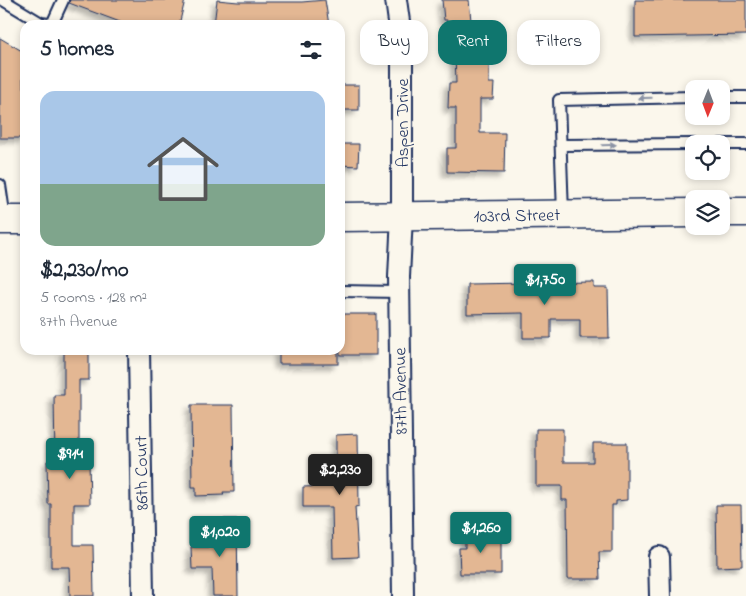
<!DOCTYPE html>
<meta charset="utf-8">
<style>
:root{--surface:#fff;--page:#f6f6f7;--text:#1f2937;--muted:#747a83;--accent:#0f766e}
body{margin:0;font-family:"Indie Flower",sans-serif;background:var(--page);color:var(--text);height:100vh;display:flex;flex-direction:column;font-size:19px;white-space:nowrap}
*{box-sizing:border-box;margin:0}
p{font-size:16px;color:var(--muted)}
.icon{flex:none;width:28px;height:28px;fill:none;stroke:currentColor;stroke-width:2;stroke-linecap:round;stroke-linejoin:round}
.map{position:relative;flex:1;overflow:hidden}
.panel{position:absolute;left:20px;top:20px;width:325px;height:335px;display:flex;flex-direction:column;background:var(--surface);border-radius:15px;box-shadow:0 2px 8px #0003}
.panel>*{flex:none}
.top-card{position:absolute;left:360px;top:20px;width:310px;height:45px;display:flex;gap:10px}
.needle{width:32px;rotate:181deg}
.fabs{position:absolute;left:685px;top:80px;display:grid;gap:10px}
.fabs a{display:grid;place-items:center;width:45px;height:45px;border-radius:10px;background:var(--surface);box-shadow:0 2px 8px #0003;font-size:25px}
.price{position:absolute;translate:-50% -42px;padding:0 11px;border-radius:5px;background:var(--accent);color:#fff;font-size:16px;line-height:32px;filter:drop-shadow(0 1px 2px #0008)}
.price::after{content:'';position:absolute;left:50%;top:30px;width:15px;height:11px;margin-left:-8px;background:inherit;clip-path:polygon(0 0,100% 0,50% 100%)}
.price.active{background:#222;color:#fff}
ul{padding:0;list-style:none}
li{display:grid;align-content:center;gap:10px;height:265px;padding:0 20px}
li span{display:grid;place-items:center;height:155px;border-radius:15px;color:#555}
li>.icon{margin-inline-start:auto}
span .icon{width:90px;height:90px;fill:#fffc;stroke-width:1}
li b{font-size:21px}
h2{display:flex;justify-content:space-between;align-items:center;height:60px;padding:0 20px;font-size:21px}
.chip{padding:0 18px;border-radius:15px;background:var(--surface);box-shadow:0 2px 8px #0003;font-size:18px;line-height:45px}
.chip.active{background:var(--accent);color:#fff}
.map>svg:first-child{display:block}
.building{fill:#e3b793;stroke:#1b2f5e;filter:url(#shadow)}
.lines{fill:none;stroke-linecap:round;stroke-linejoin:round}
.lane-casing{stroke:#1b2f5e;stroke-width:14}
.street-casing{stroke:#1b2f5e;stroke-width:24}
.secondary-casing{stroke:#1b2f5e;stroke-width:31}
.lane{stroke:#fbf7ec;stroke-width:10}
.street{stroke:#fbf7ec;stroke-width:20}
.secondary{stroke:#fbf7ec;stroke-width:28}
.oneway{fill:#8b93a5}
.labels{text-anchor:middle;stroke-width:4;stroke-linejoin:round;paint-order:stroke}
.street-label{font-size:18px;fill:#1b2f5e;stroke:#fbf7ec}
</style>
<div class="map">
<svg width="746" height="596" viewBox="0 0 746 596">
<defs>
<filter id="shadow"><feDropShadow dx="-4.5" dy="4.5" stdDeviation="2.5" flood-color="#0004"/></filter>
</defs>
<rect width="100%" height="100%" fill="#fbf7ec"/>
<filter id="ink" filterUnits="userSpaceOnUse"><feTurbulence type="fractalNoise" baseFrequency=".02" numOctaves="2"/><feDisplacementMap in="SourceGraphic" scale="10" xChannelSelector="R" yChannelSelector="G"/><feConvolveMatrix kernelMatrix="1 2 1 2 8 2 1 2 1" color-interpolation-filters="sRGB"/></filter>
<g filter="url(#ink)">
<g class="building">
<polygon points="70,0 185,0 179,25 128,25 69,3"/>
<polygon points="217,0 238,2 302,2 325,0 329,25 214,25"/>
<polygon points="442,0 469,0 472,31 489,30 489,83 494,83 493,99 480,99 480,133 505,133 504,173 447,172 447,148 456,148 456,108 448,108 449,83 456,83 455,52 447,52 447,20 444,20"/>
<polygon points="635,0 746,0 746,35 635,37"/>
<polygon points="0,38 22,51 23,87 25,87 25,138 0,138"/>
<rect x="340" y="85" width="19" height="25"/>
<polygon points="340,144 359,144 358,166 340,165"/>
<polygon points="594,282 594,288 608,288 609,338 580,338 580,319 551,319 551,338 523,338 523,313 467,314 467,284"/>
<rect x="340" y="314" width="36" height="41"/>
<polygon points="64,350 89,350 89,380 79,380 79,461 89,461 90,504 74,504 74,545 93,545 94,596 70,596 69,567 51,567 51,504 48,504 47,461 55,461 54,395 64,395"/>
<rect x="279" y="350" width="59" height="14"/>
<polygon points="191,405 233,405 234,492 223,492 224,495 196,496 196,487 192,487"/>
<polygon points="536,429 563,429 563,462 593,462 593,443 627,443 627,500 616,501 616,505 612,505 612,552 599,552 600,579 568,579 567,500 562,500 562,486 536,486"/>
<polygon points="358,434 359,506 355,507 358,557 333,558 332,507 303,507 303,487 327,486 327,462 336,462 336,435"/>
<polygon points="716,505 741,505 742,566 717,567"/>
<polygon points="212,519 237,519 238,596 213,596 212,569 192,569 191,547 210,547 210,539 212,539"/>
<polygon points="465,533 501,533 501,574 460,574 459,548 465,548"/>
</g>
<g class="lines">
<defs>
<g id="lane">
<polyline points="3,0 41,23 49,24 53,22 63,0"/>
<polyline points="721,97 746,97"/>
<polyline points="721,144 746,144"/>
<polyline points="561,145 694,144"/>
<polyline points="0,185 5,219"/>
<polyline points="563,214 559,100 694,97"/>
<polyline points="340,291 399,292"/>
</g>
<g id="street">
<polyline points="396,0 401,36 402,60 402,216 399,277 403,596"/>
<polyline points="139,350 143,596"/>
<polyline points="659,557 660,596"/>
</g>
<g id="secondary">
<polyline points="721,212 746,212"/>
<polyline points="340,217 694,213"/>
<polyline points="0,220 25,220"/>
</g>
</defs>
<use href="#lane" class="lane-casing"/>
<use href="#street" class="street-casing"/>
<use href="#secondary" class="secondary-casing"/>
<use href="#lane" class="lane"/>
<use href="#street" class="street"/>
<use href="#secondary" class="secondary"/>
</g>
<defs><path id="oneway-solid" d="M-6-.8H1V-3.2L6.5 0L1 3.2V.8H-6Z" transform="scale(1.25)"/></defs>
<g class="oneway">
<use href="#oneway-solid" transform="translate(645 98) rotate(179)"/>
<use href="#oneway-solid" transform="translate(609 145) rotate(-1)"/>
</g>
</g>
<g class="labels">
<g class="street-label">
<text transform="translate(402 123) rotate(-90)" y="6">Aspen Drive</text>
<text transform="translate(517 215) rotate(-1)" y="6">103rd Street</text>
<text transform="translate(400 391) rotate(-91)" y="6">87th Avenue</text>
<text transform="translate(141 473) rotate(-91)" y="6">86th Court</text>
</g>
</g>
</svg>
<div class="fabs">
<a><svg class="needle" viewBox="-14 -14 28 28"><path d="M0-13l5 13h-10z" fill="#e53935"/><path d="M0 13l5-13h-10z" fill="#747a83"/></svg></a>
<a><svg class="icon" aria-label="locate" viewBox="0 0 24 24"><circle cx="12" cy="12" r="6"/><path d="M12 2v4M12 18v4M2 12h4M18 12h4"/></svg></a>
<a><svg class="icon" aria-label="layers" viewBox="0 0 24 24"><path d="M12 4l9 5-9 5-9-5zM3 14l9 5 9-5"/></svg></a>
</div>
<b class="price" style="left:545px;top:306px">$1,750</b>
<b class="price" style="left:70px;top:480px">$914</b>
<b class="price active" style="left:340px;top:496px">$2,230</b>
<b class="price" style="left:481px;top:554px">$1,260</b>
<b class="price" style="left:220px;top:558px">$1,020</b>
<div class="top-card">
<a class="chip">Buy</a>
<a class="chip active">Rent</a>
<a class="chip">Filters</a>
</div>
<section class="panel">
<h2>5 homes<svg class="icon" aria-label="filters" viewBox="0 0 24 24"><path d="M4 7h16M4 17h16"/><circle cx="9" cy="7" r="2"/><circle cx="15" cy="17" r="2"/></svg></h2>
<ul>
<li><span style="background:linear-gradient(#a9c7e8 60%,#7fa58c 0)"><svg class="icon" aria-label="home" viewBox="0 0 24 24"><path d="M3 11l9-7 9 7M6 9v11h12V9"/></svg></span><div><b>$2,230/mo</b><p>5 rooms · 128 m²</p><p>87th Avenue</p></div></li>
</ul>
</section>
</div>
